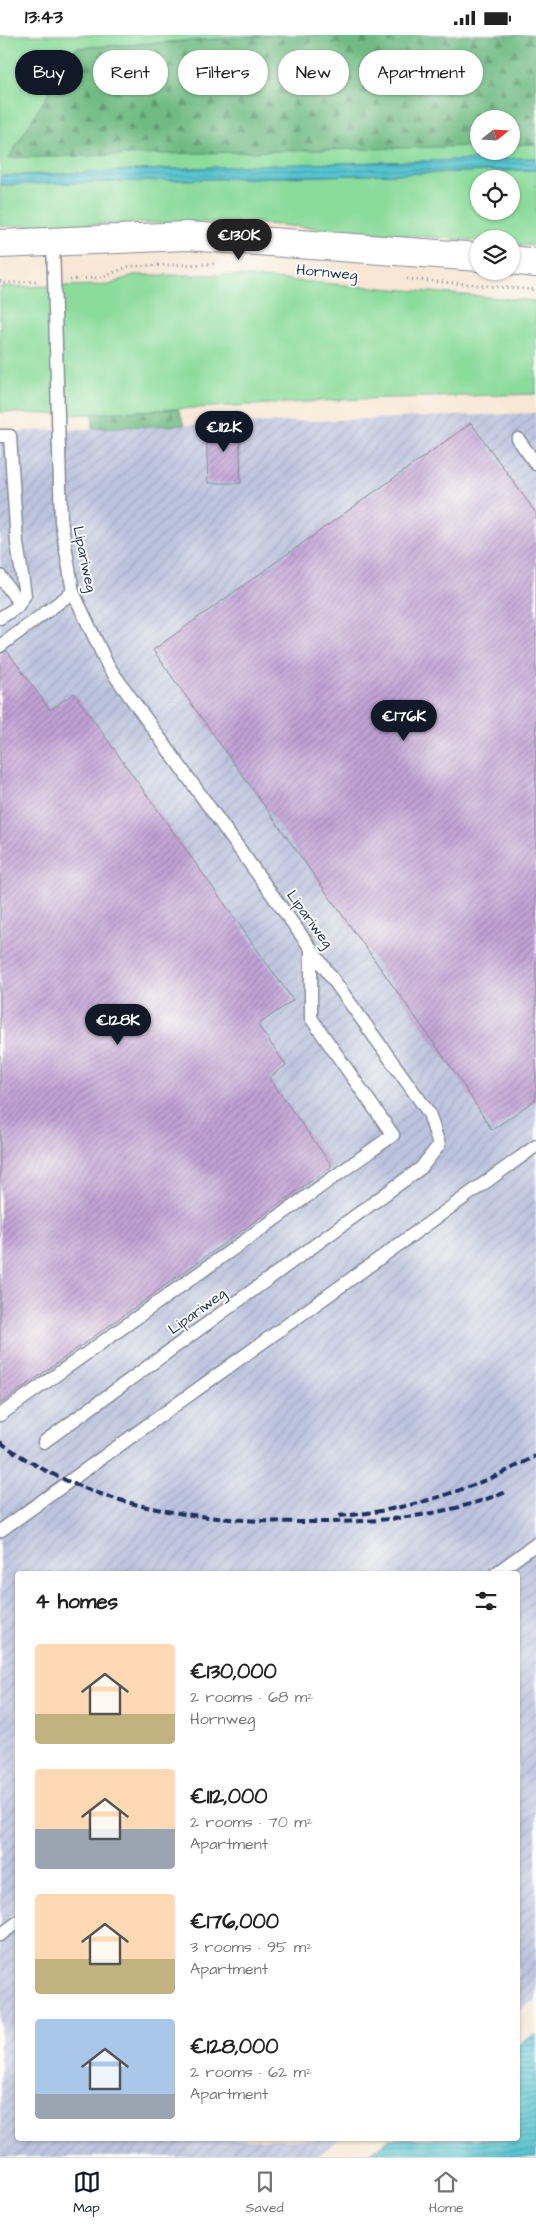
<!DOCTYPE html>
<meta charset="utf-8">
<style>
:root{--surface:#fff;--page:#f2f2f2;--text:#222;--muted:#767676;--line:#e0e0e0;--accent:#111827}
body{margin:0;font-family:"Architects Daughter",sans-serif;background:var(--page);color:var(--text);height:100vh;display:flex;flex-direction:column;font-size:19px;white-space:nowrap}
*{box-sizing:border-box;margin:0}
p{font-size:16px;color:var(--muted)}
.icon{flex:none;width:28px;height:28px;fill:none;stroke:currentColor;stroke-width:2;stroke-linecap:round;stroke-linejoin:round}
.map{position:relative;flex:1;overflow:hidden}
.sheet{position:absolute;left:15px;top:1536px;width:505px;height:570px;display:flex;flex-direction:column;background:var(--surface);border-radius:5px;box-shadow:0 1px 4px #0004}
.sheet>*{flex:none}
.guide{position:absolute;left:15px;top:15px;width:506px;height:45px;display:flex;gap:10px}
.needle{width:32px;rotate:72deg}
.fabs{position:absolute;left:470px;top:75px;display:grid;gap:10px}
.fabs a{display:grid;place-items:center;width:50px;height:50px;border-radius:50%;background:var(--surface);box-shadow:0 1px 4px #0004;font-size:25px}
.price{position:absolute;translate:-50% -42px;padding:0 11px;border-radius:18px;background:var(--accent);color:#fff;font-size:16px;line-height:32px;filter:drop-shadow(0 1px 2px #0008)}
.price::after{content:'';position:absolute;left:50%;top:30px;width:15px;height:11px;margin-left:-8px;background:inherit;clip-path:polygon(0 0,100% 0,50% 100%)}
.price.current{background:#222;color:#fff}
ul{padding:0;list-style:none}
li{display:flex;align-items:center;gap:15px;height:125px;padding:0 20px}
li span{display:grid;place-items:center;flex:none;width:140px;height:100px;border-radius:5px;color:#555}
li>.icon{margin-inline-start:auto}
span .icon{width:60px;height:60px;fill:#fffc;stroke-width:1}
li b{font-size:21px}
h2{display:flex;justify-content:space-between;align-items:center;height:60px;padding:0 20px;font-size:21px}
.tag{padding:0 18px;border-radius:22px;background:var(--surface);box-shadow:0 1px 4px #0004;font-size:18px;line-height:45px}
.tag.current{background:var(--accent);color:#fff}
.status{display:flex;justify-content:space-between;align-items:center;height:35px;padding:0 25px;background:var(--surface);direction:ltr}
.status svg{height:14px;fill:currentColor}
.tabs{display:flex;justify-content:space-around;align-items:center;height:70px;border-top:1px solid var(--line);background:var(--surface);font-size:14px;color:var(--muted)}
.tabs a{display:grid;justify-items:center;gap:2px}
.tabs .current{color:var(--accent)}
.map>svg:first-child{display:block}
.industrial{fill:url(#industrial-furrows)}
.grass{fill:#8bdb9b;stroke:#53857c;fill-rule:evenodd}
.forest{fill:url(#forest-firs);stroke:#467570}
.water{fill:url(#water-rules);stroke:#397a96}
.building{fill:url(#building-hatch)}
.lines{fill:none;stroke-linecap:round;stroke-linejoin:round}
.service-casing{stroke:#898b99;stroke-width:15}
.tertiary-casing{stroke:#898b99;stroke-width:30}
.path{stroke:#898b99;stroke-width:3;stroke-dasharray:1 4;stroke-linecap:butt}
.service{stroke:#fff;stroke-width:12}
.tertiary{stroke:#fff;stroke-width:28}
.rail{stroke:#1b2f5e;stroke-width:4;stroke-dasharray:8 4;stroke-linecap:butt}
.labels{text-anchor:middle;stroke-width:4;stroke-linejoin:round;paint-order:stroke}
.street-label{font-size:15px;fill:#1b2f5e;stroke:#fdfcf7}
</style>
<div class="status"><b>13:43</b><svg viewBox="0 0 49 12"><path d="M0 12V9h3v3zM5 12V6h3v6zM10 12V3h3v9zM15 12V0h3v12zM26 1h20v11H26zM47 4h2v5h-2z"/></svg></div>
<div class="map">
<svg width="536" height="2122" viewBox="0 0 536 2122">
<defs>
<pattern id="industrial-furrows" width="10" height="10" patternUnits="userSpaceOnUse" patternTransform="scale(1.25)"><rect width="10" height="10" fill="#bcc3de"/><path d="M-1 1l2-2M0 10L10 0M9 11l2-2" fill="none" stroke="#a1a8c1"/></pattern>
<pattern id="forest-firs" width="22" height="20" patternUnits="userSpaceOnUse" patternTransform="scale(1.25)"><rect width="22" height="20" fill="#70bb83"/><path d="M5 1l3.5 6h-7zM16 11l3.5 6h-7z" fill="#5b986e"/></pattern>
<pattern id="water-rules" width="6" height="5" patternUnits="userSpaceOnUse" patternTransform="scale(1.25)"><rect width="6" height="5" fill="#57c4cf"/><path d="M0 2.5h6" fill="none" stroke="#47a0ab"/></pattern>
<pattern id="building-hatch" width="6" height="6" patternUnits="userSpaceOnUse" patternTransform="scale(1.25)"><rect width="6" height="6" fill="#c1a2d4"/><path d="M-1 1l2-2M0 6l6-6M5 7l2-2" fill="none" stroke="#9c84af"/></pattern>
</defs>
<rect width="100%" height="100%" fill="#fdfcf7"/>
<filter id="ink" filterUnits="userSpaceOnUse"><feTurbulence type="fractalNoise" baseFrequency=".02" numOctaves="2"/><feDisplacementMap in="SourceGraphic" scale="10" xChannelSelector="R" yChannelSelector="G"/><feConvolveMatrix kernelMatrix="1 2 1 2 8 2 1 2 1" color-interpolation-filters="sRGB"/></filter>
<filter id="wash" filterUnits="userSpaceOnUse"><feTurbulence type="fractalNoise" baseFrequency=".0096" numOctaves="4" result="noise"/><feDisplacementMap in="SourceGraphic" scale="20" xChannelSelector="R" yChannelSelector="G"/><feGaussianBlur stdDeviation="1.12" result="paint"/><feColorMatrix in="noise" values="0 0 0 0 0 0 0 0 0 0 0 0 0 0 0 0 0 1.4 0 .05"/><feComposite in="paint" operator="in"/></filter>
<g filter="url(#wash)">
<rect width="100%" height="100%" fill="#f7e7d4"/>
<polygon class="industrial" points="536,378 536,1964 518,1977 518,1539 18,1539 18,2104 341,2104 315,2122 0,2122 0,397"/>
<g class="grass">
<polygon points="0,0 280,0 76,13 479,111 479,116 511,116 511,110 536,109 536,123 265,130 0,141"/>
<path d="M536,135V211L511,209V204H479V206L253,188L194,187L0,191V150ZM479,144H511V176H479Z"/>
<polygon points="133,240 228,240 536,266 536,359 359,364 71,380 0,377 0,252 109,250"/>
</g>
<g class="forest">
<polygon points="280,0 536,0 536,109 511,110 511,84 479,84 479,111 9,123 76,13"/>
<polygon points="178,374 184,390 93,393 93,378"/>
</g>
<g class="water">
<polygon points="536,123 536,135 0,150 0,141 265,130"/>
<polygon points="534,1999 536,2001 536,2122 365,2122 390,2104 518,2104 518,2011"/>
</g>
<g id="blocks">
<g class="building">
<polygon points="239,387 241,448 208,448 206,388"/>
<polygon points="471,388 536,478 536,1064 492,1095 456,1039 153,615"/>
<polygon points="7,616 50,675 74,658 293,965 258,990 286,1030 269,1043 332,1131 0,1369 0,619"/>
</g>
</g>
</g>
<g filter="url(#ink)">
<use href="#blocks" fill-opacity="0" stroke="#898b99" stroke-width="1"/>
<g class="lines">
<defs>
<g id="service">
<polyline points="0,401 10,401 17,508 25,560 17,572 0,583"/>
<polyline points="518,404 536,429"/>
<polyline points="0,541 19,568"/>
<polyline points="0,611 73,557"/>
<polyline points="0,1380 393,1100 311,983 311,914"/>
<polyline points="44,1407 421,1133 439,1110 429,1078 108,631 73,557 61,486 53,207"/>
<polyline points="0,1496 536,1111"/>
<polyline points="495,1539 536,1509"/>
<polyline points="0,1900 18,1887"/>
</g>
<g id="tertiary">
<polyline points="0,209 187,201 479,222"/>
<polyline points="511,225 536,228"/>
</g>
</defs>
<use href="#service" class="service-casing"/>
<use href="#tertiary" class="tertiary-casing"/>
<g class="path">
<polyline points="407,244 536,255"/>
<polyline points="70,245 103,242 130,231 214,229"/>
<polyline points="0,246 5,248 39,246"/>
</g>
<use href="#service" class="service"/>
<use href="#tertiary" class="tertiary"/>
<g class="rail">
<path d="M0,1407C91,1473 193,1486 302,1487C373,1488 440,1483 506,1457"/>
<path d="M339,1481C408,1476 475,1454 536,1421"/>
</g>
</g>
</g>
<g class="labels">
<g class="street-label">
<text transform="translate(327 237) rotate(5)" y="5">Hornweg</text>
<text transform="translate(85 524) rotate(78)" y="5">Lipariweg</text>
<text transform="translate(310 884) rotate(54)" y="5">Lipariweg</text>
<text transform="translate(197 1276) rotate(-36)" y="5">Lipariweg</text>
</g>
</g>
</svg>
<div class="fabs">
<a><svg class="needle" viewBox="-14 -14 28 28"><path d="M0-13l5 13h-10z" fill="#e53935"/><path d="M0 13l5-13h-10z" fill="#767676"/></svg></a>
<a><svg class="icon" aria-label="locate" viewBox="0 0 24 24"><circle cx="12" cy="12" r="6"/><path d="M12 2v4M12 18v4M2 12h4M18 12h4"/></svg></a>
<a><svg class="icon" aria-label="layers" viewBox="0 0 24 24"><path d="M12 4l9 5-9 5-9-5zM3 14l9 5 9-5"/></svg></a>
</div>
<b class="price current" style="left:239px;top:226px">€130K</b>
<b class="price" style="left:224px;top:418px">€112K</b>
<b class="price" style="left:404px;top:707px">€176K</b>
<b class="price" style="left:118px;top:1011px">€128K</b>
<div class="guide">
<a class="tag current">Buy</a>
<a class="tag">Rent</a>
<a class="tag">Filters</a>
<a class="tag">New</a>
<a class="tag">Apartment</a>
</div>
<section class="sheet">
<h2>4 homes<svg class="icon" aria-label="filters" viewBox="0 0 24 24"><path d="M4 7h16M4 17h16"/><circle cx="9" cy="7" r="2"/><circle cx="15" cy="17" r="2"/></svg></h2>
<ul>
<li><span style="background:linear-gradient(#ffd9b3 70%,#c2b280 0)"><svg class="icon" aria-label="home" viewBox="0 0 24 24"><path d="M3 11l9-7 9 7M6 9v11h12V9"/></svg></span><div><b>€130,000</b><p>2 rooms · 68 m²</p><p>Hornweg</p></div></li>
<li><span style="background:linear-gradient(#ffd9b3 60%,#9aa5b1 0)"><svg class="icon" aria-label="home" viewBox="0 0 24 24"><path d="M3 11l9-7 9 7M6 9v11h12V9"/></svg></span><div><b>€112,000</b><p>2 rooms · 70 m²</p><p>Apartment</p></div></li>
<li><span style="background:linear-gradient(#ffd9b3 65%,#c2b280 0)"><svg class="icon" aria-label="home" viewBox="0 0 24 24"><path d="M3 11l9-7 9 7M6 9v11h12V9"/></svg></span><div><b>€176,000</b><p>3 rooms · 95 m²</p><p>Apartment</p></div></li>
<li><span style="background:linear-gradient(#a9c7e8 75%,#9aa5b1 0)"><svg class="icon" aria-label="home" viewBox="0 0 24 24"><path d="M3 11l9-7 9 7M6 9v11h12V9"/></svg></span><div><b>€128,000</b><p>2 rooms · 62 m²</p><p>Apartment</p></div></li>
</ul>
</section>
</div>
<nav class="tabs">
<a class="current"><svg class="icon" aria-label="map" viewBox="0 0 24 24"><path d="M3 6l6-2 6 2 6-2v14l-6 2-6-2-6 2zM9 4v14M15 6v14"/></svg>Map</a>
<a><svg class="icon" aria-label="saved" viewBox="0 0 24 24"><path d="M7 4h10v16l-5-4-5 4z"/></svg>Saved</a>
<a><svg class="icon" aria-label="home" viewBox="0 0 24 24"><path d="M3 11l9-7 9 7M6 9v11h12V9"/></svg>Home</a>
</nav>
